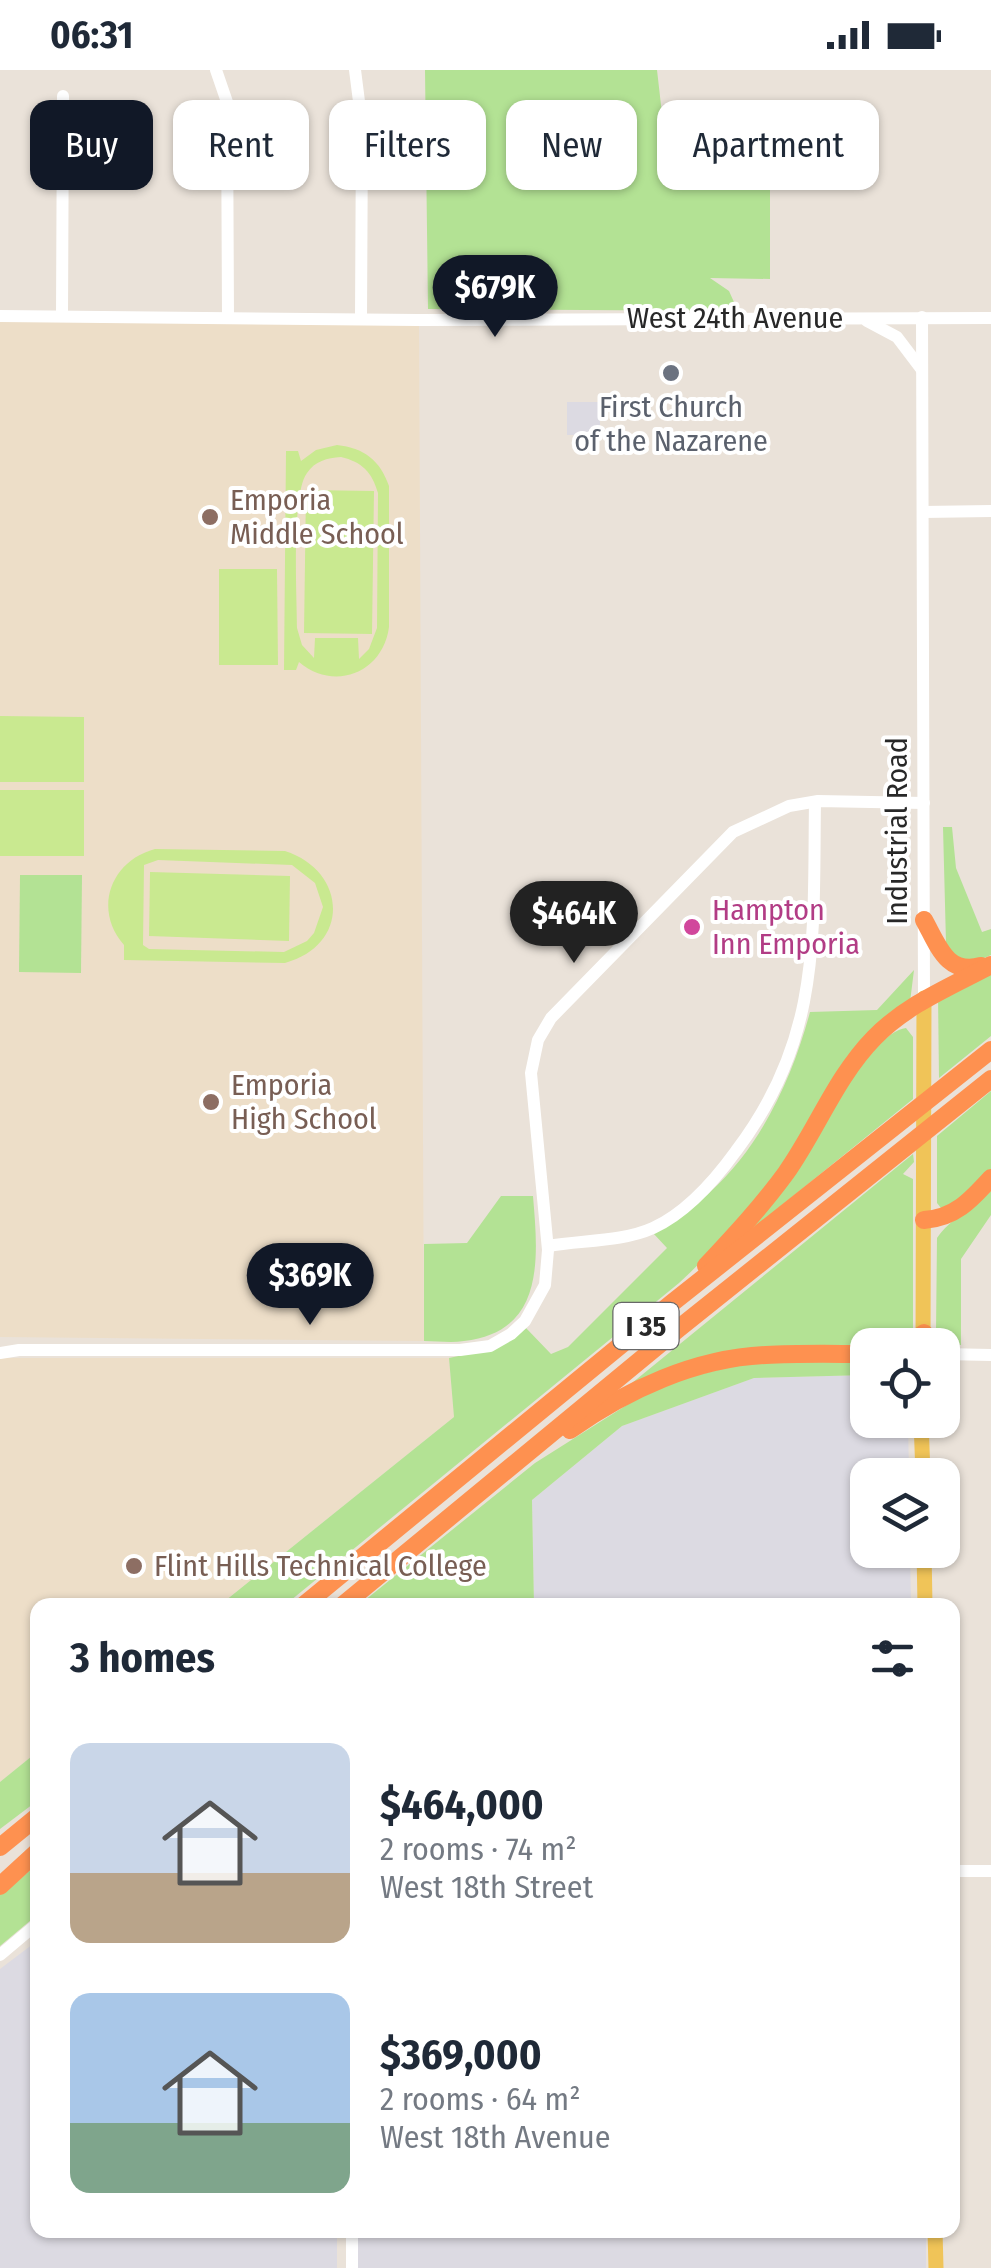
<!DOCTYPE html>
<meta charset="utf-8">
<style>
:root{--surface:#fff;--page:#f2f2f3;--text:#1f2937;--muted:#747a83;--accent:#111827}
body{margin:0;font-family:"Fira Sans Condensed",sans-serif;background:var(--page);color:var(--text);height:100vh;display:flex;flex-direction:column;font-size:38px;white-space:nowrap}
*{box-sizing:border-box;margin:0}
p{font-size:32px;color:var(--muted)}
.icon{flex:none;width:55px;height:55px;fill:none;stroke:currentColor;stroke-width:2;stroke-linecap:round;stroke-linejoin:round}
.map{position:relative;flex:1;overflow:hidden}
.panel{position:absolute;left:30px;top:1528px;width:930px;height:640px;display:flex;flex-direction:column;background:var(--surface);border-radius:20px;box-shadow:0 2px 8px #0004}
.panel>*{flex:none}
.hud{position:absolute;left:30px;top:30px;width:932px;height:90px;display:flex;gap:20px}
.controls{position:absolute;left:850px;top:1258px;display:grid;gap:20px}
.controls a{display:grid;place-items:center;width:110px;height:110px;border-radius:20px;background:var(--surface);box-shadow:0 2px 8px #0004;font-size:50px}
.price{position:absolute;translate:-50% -85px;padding:0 22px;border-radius:35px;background:var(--accent);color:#fff;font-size:32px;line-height:65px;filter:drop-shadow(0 2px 5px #0008)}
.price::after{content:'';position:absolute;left:50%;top:60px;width:30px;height:22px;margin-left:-15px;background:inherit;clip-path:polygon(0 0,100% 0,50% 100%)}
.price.selected{background:#222;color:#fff}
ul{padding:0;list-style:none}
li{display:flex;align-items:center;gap:30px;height:250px;padding:0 40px}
li span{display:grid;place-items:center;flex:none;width:280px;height:200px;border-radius:20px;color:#555}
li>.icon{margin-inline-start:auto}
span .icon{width:120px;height:120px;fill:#fffc;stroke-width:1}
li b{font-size:42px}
h2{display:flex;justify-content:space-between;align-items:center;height:120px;padding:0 40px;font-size:42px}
.chip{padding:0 35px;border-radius:20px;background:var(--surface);box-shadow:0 2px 8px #0004;font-size:35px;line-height:90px}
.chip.selected{background:var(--accent);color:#fff}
.status{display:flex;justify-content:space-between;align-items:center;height:70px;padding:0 50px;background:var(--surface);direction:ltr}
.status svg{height:28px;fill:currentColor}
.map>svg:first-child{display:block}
.industrial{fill:#dcdae2}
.education{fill:#eddec8}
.green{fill:#b3e294}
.pitch{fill:#c9e990;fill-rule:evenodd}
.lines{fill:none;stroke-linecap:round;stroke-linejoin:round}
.minor{stroke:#fff;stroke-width:12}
.major{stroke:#f0c458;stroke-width:15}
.highway{stroke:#fe9150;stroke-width:18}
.worship-dot{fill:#6b7280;stroke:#fff;stroke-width:4}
.education-dot{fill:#8d6e63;stroke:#fff;stroke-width:4}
.hotel-dot{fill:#d1479c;stroke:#fff;stroke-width:4}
.labels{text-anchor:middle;stroke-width:8;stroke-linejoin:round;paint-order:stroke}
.shield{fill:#fff;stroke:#686868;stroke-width:2.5}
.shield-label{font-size:28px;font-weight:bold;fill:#282828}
.street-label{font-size:30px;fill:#282828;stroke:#fff}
.worship-label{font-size:30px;fill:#5b616d;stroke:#fff}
.education-label{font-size:30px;fill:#785e54;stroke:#fff;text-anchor:start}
.hotel-label{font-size:30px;fill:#b23c85;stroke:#fff;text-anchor:start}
</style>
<div class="status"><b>06:31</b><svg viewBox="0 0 49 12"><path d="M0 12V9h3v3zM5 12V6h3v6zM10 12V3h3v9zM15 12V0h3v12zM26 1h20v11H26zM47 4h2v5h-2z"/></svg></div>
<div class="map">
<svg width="991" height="2198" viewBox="0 0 991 2198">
<rect width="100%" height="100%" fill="#eae2d9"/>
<g class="industrial">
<rect x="567" y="332" width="33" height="33"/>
<polygon points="867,1305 868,1350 908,1350 909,1405 868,1405 868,1480 910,1480 911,1535 534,1535 532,1430 622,1356 754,1308"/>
<polygon points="37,1871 38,2160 337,2160 337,2198 0,2198 0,1899"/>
<polygon points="355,2160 926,2160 926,2198 354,2198"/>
</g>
<g class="education">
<polygon points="0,250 419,253 424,1271 0,1267"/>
<polygon points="0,1288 449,1288 454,1347 220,1535 38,1535 37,1682 0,1712"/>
</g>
<g class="green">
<polygon points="425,0 657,0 665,70 675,73 770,73 770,209 710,208 729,221 738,241 428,239"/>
<polygon points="943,757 952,757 956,798 982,862 991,859 991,885 975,892 956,890 946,873"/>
<polygon points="20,805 82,805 81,903 19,902"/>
<path d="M914,900L910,932C837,1028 768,1131 679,1213L285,1535H220L454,1347L449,1288L492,1279L526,1258L551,1284L568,1277L667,1178L653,1163C672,1150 692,1137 710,1122C761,1077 793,1006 810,942L877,940Z"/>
<polygon points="991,900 991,966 939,1008 938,925"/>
<path d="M906,958L913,967V1029L755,1157L752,1154C777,1115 866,962 906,958Z"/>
<polygon points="991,1021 991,1101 972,1125 941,1138 937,1133 937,1066"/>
<path d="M913,1084L914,1092L903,1104L913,1109V1263C899,1274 885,1275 868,1275L632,1313Z"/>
<path d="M991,1121V1145L961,1189V1275H946L936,1263L937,1168C949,1150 974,1137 991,1121Z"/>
<path d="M501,1126H533C538,1186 546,1262 464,1271C451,1273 437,1271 424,1271V1174L467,1173Z"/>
<polygon points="867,1289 867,1305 754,1308 622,1356 532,1430 534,1535 359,1535 535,1393 641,1326 686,1308 749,1292"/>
<polygon points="37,1682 37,1731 0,1759 0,1712"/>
<polygon points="37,1795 37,1845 0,1876 0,1825"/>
</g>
<g class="pitch">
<path d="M337,375C364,378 380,390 389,416V557C383,603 334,622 299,592L296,600H284L286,381H298L301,391L316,380ZM341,387C362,392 372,402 378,423L377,558L369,579L359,589L358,568H315L314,588L302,575L297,558C297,527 291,424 307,403C315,391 327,388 341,387Z"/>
<polygon points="306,420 374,421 372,564 304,563"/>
<polygon points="219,499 277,499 278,595 219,595"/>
<polygon points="0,646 84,647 84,712 0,712"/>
<rect x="0" y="720" width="84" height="66"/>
<path d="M155,779L285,781C347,801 351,875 285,893L124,890V875C93,840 110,791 155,779ZM158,790L292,795L315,813L323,837L314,863L307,871L284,882L149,879L143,875L144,795Z"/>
<polygon points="150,802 290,806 289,871 149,866"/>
</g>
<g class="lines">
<g class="minor">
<polyline points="216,0 227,32 228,248"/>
<polyline points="355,0 362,55 361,249"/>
<polyline points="0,246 418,250 991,248"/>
<polyline points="62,246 63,26"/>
<polyline points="922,247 924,928"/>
<polyline points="867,251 897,267 922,300"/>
<polyline points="923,442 991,441"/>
<path d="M548,1176C581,1170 622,1172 653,1158C686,1143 715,1110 736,1081C822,968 813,866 815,732"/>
<polyline points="0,1283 19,1280 460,1280 490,1276 511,1264 525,1251 545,1215 548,1180 531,1003 538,970 551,948 733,762 789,736 818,731 924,733"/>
<polyline points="942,1284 991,1285"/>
<polyline points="952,1801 991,1801"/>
<polyline points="0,1885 38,1853"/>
<polyline points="352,2198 352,2160"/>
</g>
<g class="major">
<polyline points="923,1275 924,928"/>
<polyline points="921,1350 923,1405"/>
<polyline points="924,1480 925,1535"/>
<polyline points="935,2160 936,2198"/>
</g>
<g class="highway">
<path d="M924,850C938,875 947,906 981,896"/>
<path d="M924,1150C955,1148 971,1130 991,1108"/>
<path d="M706,1196C734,1166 762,1136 786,1103C817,1059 836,1007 874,968C907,934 950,917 991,895"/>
<polyline points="907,1275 924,1263"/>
<path d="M570,1360C626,1320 696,1288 766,1285C799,1283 834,1284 868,1284"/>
<polyline points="304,1535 672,1233 991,980"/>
<polyline points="343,1535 678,1259 991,1009"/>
<polyline points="0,1777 38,1746"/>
<polyline points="0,1816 38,1781"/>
</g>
</g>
<circle class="worship-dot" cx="671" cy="303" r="10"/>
<g class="education-dot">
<circle cx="210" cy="447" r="10"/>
<circle cx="211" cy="1032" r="10"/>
<circle cx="134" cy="1496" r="10"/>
</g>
<circle class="hotel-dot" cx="692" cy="857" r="10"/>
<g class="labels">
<rect class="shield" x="613.5" y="1233" width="65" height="46" rx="8"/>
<g class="shield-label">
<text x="646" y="1266">I 35</text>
</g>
<g class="street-label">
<text x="735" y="258">West 24th Avenue</text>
<text transform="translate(897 761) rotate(-90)" y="10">Industrial Road</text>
</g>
<g class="worship-label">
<text x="671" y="347">First Church<tspan x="671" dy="34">of the Nazarene</tspan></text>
</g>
<g class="education-label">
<text x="230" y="440">Emporia<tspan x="230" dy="34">Middle School</tspan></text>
<text x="231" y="1025">Emporia<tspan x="231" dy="34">High School</tspan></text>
<text x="154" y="1506">Flint Hills Technical College</text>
</g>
<g class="hotel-label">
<text x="712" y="850">Hampton<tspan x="712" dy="34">Inn Emporia</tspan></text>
</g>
</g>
</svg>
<div class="controls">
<a><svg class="icon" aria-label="locate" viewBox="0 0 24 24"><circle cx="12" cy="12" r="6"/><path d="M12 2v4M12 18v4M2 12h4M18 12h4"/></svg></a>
<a><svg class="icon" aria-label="layers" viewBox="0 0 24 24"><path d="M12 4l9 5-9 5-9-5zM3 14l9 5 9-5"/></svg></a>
</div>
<b class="price" style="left:495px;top:270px">$679K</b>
<b class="price selected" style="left:574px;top:896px">$464K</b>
<b class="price" style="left:310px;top:1258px">$369K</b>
<div class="hud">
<a class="chip selected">Buy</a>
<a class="chip">Rent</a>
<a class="chip">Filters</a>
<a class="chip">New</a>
<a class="chip">Apartment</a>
</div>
<section class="panel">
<h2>3 homes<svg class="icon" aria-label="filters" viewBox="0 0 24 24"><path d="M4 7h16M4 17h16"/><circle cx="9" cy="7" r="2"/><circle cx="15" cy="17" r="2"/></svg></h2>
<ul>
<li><span style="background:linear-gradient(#c9d6e8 65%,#b9a48a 0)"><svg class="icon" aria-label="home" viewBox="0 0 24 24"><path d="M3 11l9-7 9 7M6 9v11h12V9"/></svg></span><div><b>$464,000</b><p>2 rooms · 74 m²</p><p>West 18th Street</p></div></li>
<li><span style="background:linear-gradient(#a9c7e8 65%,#7fa58c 0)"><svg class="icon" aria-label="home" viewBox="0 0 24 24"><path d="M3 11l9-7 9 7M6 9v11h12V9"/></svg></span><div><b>$369,000</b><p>2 rooms · 64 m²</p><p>West 18th Avenue</p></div></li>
</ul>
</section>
</div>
